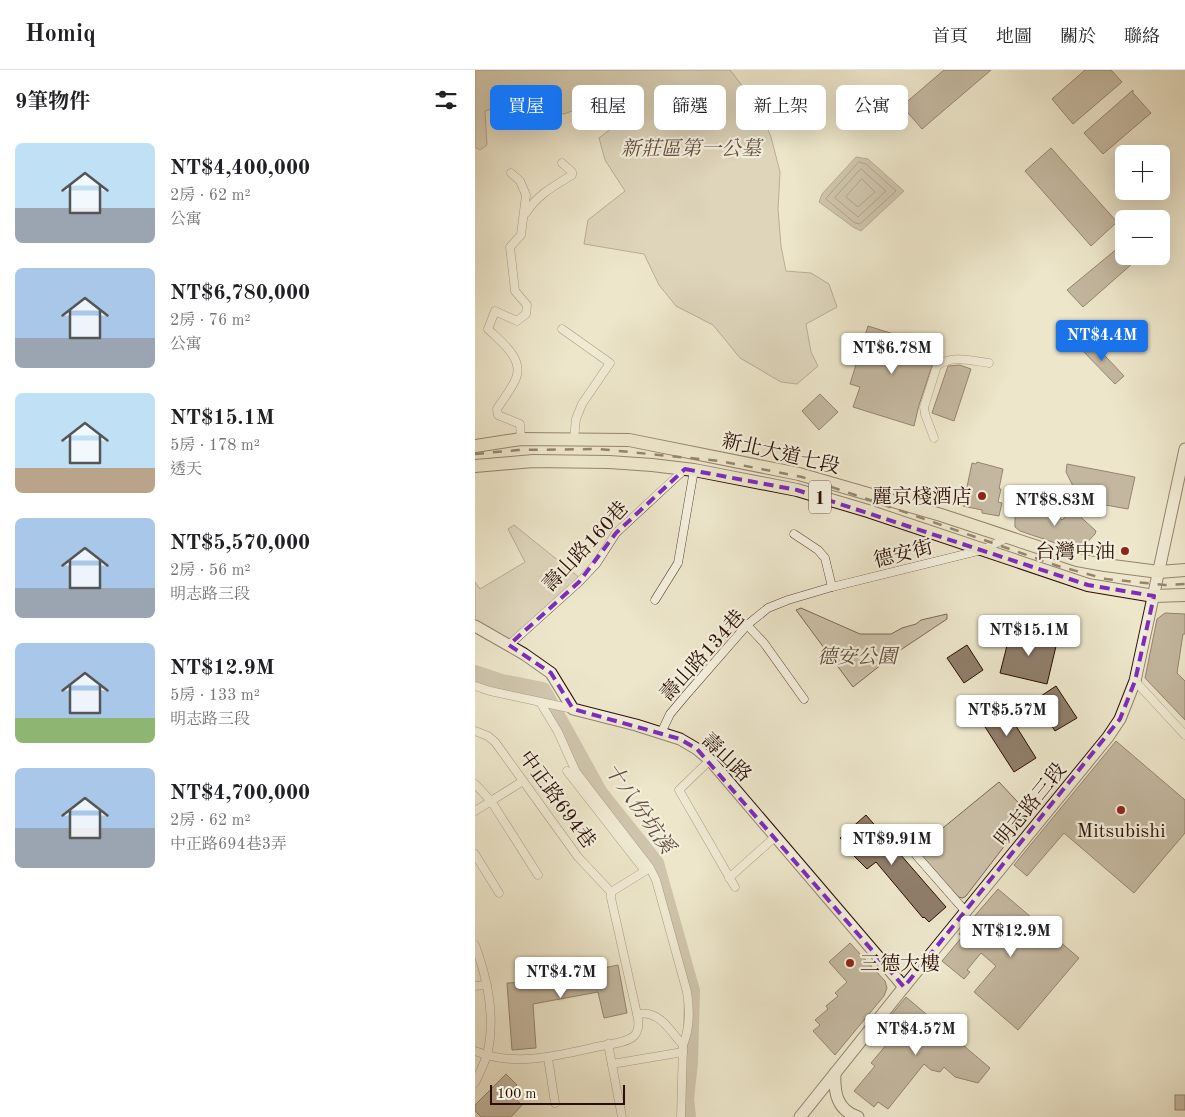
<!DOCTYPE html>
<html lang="zh-TW">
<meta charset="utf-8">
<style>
:root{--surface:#fff;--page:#f2f2f2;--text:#202124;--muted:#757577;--line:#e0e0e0;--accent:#1a73e8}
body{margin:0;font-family:"Old Standard TT","Noto Serif TC",serif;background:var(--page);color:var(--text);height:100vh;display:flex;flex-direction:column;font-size:19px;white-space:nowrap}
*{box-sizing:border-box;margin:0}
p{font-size:16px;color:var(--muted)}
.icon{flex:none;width:28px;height:28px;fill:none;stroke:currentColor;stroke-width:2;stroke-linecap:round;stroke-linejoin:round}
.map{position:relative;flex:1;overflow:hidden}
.panel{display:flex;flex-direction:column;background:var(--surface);width:475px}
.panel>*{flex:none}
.guide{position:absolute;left:15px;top:15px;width:475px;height:45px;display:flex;gap:10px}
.tools{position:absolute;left:640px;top:75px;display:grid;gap:10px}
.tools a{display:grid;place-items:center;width:55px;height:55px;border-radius:8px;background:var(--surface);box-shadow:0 5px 20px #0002;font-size:25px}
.scale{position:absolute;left:15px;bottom:12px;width:135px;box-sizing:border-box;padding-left:5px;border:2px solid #2b0e03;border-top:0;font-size:14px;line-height:18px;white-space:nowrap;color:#2b0e03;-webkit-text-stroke:4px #f3efdd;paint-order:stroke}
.price{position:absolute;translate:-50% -42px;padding:0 11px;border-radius:5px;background:#fff;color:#222;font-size:16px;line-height:32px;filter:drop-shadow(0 1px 2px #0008)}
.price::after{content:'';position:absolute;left:50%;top:30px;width:15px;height:11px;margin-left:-8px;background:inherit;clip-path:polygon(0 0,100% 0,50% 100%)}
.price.selected{background:var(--accent);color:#fff}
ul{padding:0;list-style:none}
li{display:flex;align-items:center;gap:15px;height:125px;padding:0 15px}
li span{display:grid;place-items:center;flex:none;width:140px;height:100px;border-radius:8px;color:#555}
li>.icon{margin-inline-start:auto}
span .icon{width:60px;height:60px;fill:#fffc;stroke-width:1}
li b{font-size:21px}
h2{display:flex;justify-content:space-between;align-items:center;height:60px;padding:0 15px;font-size:21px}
.pill{padding:0 18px;border-radius:8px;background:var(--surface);box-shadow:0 5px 20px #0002;font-size:18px;line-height:45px}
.pill.selected{background:var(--accent);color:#fff}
header{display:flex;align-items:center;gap:30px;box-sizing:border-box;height:70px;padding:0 25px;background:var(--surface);border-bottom:1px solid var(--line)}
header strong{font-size:24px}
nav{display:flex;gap:28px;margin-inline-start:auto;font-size:18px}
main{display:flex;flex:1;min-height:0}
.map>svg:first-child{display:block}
.green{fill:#ccc1a9;stroke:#7c6856}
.water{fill:#ab9d87;stroke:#786452}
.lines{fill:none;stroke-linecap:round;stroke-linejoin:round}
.shore{stroke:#6b5645;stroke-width:1}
.river{stroke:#ab9d87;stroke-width:16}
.building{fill:#907e6b;stroke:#2b0e03}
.street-casing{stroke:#5c4435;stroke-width:9}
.secondary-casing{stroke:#2b0e03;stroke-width:13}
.primary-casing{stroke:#2b0e03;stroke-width:14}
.street{stroke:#f3efdd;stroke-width:8}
.secondary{stroke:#f3efdd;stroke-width:11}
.primary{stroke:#ede6cb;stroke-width:12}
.rail{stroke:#2b0e03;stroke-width:2.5;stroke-dasharray:9 9;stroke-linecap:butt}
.marked{fill:none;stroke:#7b2cbf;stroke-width:4;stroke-dasharray:10 6;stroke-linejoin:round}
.poi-dot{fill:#8f2418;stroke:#f3efdd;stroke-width:2}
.labels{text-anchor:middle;stroke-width:4.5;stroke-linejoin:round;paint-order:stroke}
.shield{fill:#f3efdd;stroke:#675244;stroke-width:1}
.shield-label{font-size:19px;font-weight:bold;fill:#2b0e03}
.park-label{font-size:20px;font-style:italic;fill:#634d3d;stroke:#f3efdd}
.street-label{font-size:20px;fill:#2b0e03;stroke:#f3efdd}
.poi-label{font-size:20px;fill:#2b0e03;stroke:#f3efdd;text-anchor:end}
.water-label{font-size:21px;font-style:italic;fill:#654e3e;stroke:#f3efdd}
</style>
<header>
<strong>Homiq</strong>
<nav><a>首頁</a><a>地圖</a><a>關於</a><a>聯絡</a></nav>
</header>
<main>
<section class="panel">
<h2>9筆物件<svg class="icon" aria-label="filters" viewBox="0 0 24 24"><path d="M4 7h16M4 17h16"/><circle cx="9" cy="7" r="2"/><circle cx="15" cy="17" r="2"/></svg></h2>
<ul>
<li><span style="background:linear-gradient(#bfe0f5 65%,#9aa5b1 0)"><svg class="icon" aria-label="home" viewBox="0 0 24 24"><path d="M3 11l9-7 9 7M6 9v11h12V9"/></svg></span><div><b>NT$4,400,000</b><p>2房 · 62 m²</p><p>公寓</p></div></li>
<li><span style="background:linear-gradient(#a9c7e8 70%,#9aa5b1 0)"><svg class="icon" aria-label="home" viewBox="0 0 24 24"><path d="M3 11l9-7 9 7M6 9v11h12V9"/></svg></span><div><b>NT$6,780,000</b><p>2房 · 76 m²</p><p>公寓</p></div></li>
<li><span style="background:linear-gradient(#bfe0f5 75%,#b9a48a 0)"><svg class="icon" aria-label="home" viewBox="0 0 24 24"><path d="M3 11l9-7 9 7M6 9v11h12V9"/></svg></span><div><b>NT$15.1M</b><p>5房 · 178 m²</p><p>透天</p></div></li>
<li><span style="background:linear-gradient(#a9c7e8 70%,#9aa5b1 0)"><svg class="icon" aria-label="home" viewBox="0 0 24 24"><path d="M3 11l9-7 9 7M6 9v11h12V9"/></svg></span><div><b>NT$5,570,000</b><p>2房 · 56 m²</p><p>明志路三段</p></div></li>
<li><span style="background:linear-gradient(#a9c7e8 75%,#8fb573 0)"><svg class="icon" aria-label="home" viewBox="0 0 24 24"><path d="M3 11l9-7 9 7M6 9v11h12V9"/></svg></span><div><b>NT$12.9M</b><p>5房 · 133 m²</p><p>明志路三段</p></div></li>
<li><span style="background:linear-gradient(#a9c7e8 60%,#9aa5b1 0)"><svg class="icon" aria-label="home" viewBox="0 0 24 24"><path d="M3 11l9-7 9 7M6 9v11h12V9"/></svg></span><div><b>NT$4,700,000</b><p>2房 · 62 m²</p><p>中正路694巷3弄</p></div></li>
</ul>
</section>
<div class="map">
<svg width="710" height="1047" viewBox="0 0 710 1047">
<rect width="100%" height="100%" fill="#ede6cb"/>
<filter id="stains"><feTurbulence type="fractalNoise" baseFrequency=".004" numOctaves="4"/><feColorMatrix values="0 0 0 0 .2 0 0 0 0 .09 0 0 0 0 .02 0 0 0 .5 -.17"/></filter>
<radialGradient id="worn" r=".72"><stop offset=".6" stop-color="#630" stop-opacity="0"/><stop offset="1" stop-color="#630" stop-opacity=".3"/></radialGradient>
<g class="green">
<polygon points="0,0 255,0 283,36 296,67 305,102 303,139 306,176 311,201 336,203 354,214 362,237 331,254 336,282 343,296 322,314 306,312 265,288 238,255 201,236 184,215 169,184 109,174 113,150 150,121 130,90 124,68 137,58 121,36 102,39 89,44 57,37 30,36 10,41 12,75 5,80 0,77"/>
<polygon points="39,455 105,508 34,570 0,550 0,512 5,519 50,492 33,459"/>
<polygon points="326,538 385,564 416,564 427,558 441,554 446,550 472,544 472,549 421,583 378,617 321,540"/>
<polygon points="524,712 554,744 491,826 488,828 483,827 441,780"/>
</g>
<polygon class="water" points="381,87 393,89 429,121 386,161 378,157 344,132 347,124"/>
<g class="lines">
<g class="shore">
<polygon points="384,92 391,94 421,121 385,154 380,153 351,129"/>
<polygon points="386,99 411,121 383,147 360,128"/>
<polygon points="387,109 400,122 383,137 371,127"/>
</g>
<polyline class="river" points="0,603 27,612 68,620 125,723 181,793 217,921 215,992 211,1029 213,1047"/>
</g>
<g class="building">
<polygon points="469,0 516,0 447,59 427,36"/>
<polygon points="610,0 636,0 647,12 598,54 577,29"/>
<polygon points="658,20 658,23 676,43 628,84 609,63"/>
<polygon points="576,78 642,152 616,176 550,101"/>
<polygon points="649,173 649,186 666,186 608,237 592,220"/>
<polygon points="393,256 463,278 444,335 439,356 378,337 385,317 375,314"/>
<polygon points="615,270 649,306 640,314 606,279"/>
<polygon points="485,295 496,299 479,351 457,343 473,296"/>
<polygon points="345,324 363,342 344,360 327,341"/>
<polygon points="502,392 528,399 524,419 526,419 523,432 527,433 524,446 507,443 507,440 488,436 497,393 501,394"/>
<polygon points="592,394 660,407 653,439 625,434 625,439 613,436 605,427 606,423 600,420 591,402"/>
<polygon points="574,438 587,450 598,440 621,461 620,464 604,481 545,461 540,457 540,439 571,440"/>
<polygon points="690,543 710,544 710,564 708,564 702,603 710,611 710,650 670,608 682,549"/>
<polygon points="536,560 582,572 572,614 525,603"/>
<polygon points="492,575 508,600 489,613 472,588"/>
<polygon points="581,616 602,648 580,661 560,630"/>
<polygon points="526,632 561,688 539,702 503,646"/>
<polygon points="641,671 710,730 710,763 659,823 589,763 552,806 539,795"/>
<polygon points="391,745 471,837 454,852 449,847 448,848 401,792 392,799 370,777 372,775 365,768"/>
<polygon points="523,819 604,888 543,960 499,922 521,896 506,883 492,900 495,902 489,909 467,891 487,867 484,864"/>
<polygon points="375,873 410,911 412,918 409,926 360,985 338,961 345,955 340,950 353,939 351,936 363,926 360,923 372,912 354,892"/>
<polygon points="143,895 152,943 129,948 123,922 58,934 61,978 37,980 32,913 56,912 119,901 119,900"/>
<polygon points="431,927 515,998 503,1013 480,1007 469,997 465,1002 456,1000 449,994 413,1039 403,1032 399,1037 379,1021 400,996 396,993 418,967 406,957"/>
<polygon points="31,1004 42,1015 34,1022 47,1035 36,1047 6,1047 0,1041 0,1035"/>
<rect x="700" y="1025" width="10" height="15"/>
</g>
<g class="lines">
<defs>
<g id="street">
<path d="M36,103L45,111L51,125L46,165L35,177L40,221L52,235L51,244L42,251L20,241L13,259C25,271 49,288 41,308C37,319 28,329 22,339L23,345L45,354L46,369"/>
<path d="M51,143C62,125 79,116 97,105V102L87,93"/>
<polyline points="87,259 135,293 107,334 101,349 99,369"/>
<path d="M459,368L450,344L449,337L462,296C476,284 497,291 514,293"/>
<polyline points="319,464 343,480 350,488 357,517"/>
<polyline points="180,530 203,493 219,400"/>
<polyline points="272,555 289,573 329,629"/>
<polyline points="34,575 104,512 121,494 141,463 210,399"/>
<polyline points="660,611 710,665"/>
<polyline points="0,616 15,621 98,639"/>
<path d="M65,632L83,662L101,702L175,798L181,810L212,922C215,940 215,958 208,975"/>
<path d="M0,661L13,666L20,672L103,787L136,822V828L162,944C185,940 194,960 208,975L206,1047"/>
<polyline points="186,663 195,644 211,625 272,555 293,538 313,530 357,517 507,480 534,467"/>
<polyline points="235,690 204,720 260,817"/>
<polyline points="92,701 170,801 136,822"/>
<polyline points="0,714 16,731 63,805"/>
<polyline points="0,741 48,711"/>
<polyline points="0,784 24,823"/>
<polyline points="441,785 491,842"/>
<polyline points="254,808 301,766"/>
<path d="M0,875C13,910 21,948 12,985C9,994 4,1004 0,1013"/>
<polyline points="0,916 12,915"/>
<polyline points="133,974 147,1047"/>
<path d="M0,981C40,998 85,985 126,976C135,974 151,973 159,966C165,960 164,952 162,944"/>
<polyline points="73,988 80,1033"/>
<polyline points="137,994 208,982"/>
</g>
<g id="secondary">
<polyline points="0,556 49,584 76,603 98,639 161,655 205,669 222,679 235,690 429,917"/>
<path d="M360,1003C359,1023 362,1040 383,1047"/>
<polyline points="325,1047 429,917 633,667 645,649 660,611 710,379"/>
</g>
<g id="primary">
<polyline points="0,376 46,369 154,370 324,404 466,445 602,490 630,495 684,502 710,500"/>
<polyline points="0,396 58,391 134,392 177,395 219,400 322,420 393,441 613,515 679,526 710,525"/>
</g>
</defs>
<use href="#street" class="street-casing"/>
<use href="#secondary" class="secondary-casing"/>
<use href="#primary" class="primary-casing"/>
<use href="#street" class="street"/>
<use href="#secondary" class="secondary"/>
<use href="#primary" class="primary"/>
<polyline class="rail" points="0,384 43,380 124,379 245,391 327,407 398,431 583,496 631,509 690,515 710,514"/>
</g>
<path d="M0 0H710V1047H0ZM210,399L322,420L613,515L679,526L660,611L645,649L429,917L222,679L205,669L98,639L76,603L34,575L104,512L141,463Z" fill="#ede6cb" fill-opacity=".55" fill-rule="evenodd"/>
<path class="marked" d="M210,399L322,420L613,515L679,526L660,611L645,649L429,917L222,679L205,669L98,639L76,603L34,575L104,512L141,463Z"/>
<g class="poi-dot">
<circle cx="507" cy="426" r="5"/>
<circle cx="650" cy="481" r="5"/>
<circle cx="646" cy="740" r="5"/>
<circle cx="375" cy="893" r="5"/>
</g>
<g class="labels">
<rect class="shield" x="334" y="410.5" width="22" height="33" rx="4"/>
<g class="shield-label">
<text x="345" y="434">1</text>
</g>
<g class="park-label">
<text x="216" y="85">新莊區第一公墓</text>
<text x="382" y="593">德安公園</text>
</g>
<g class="street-label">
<text transform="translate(306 383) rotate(13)" y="7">新北大道七段</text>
<text transform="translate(110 476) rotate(-47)" y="7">壽山路160巷</text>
<text transform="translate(428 483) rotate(-14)" y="7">德安街</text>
<text transform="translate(227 585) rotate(-48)" y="7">壽山路134巷</text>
<text transform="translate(252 687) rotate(44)" y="7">壽山路</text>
<text transform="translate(83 729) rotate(54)" y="7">中正路694巷</text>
<text transform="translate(555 734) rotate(-51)" y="7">明志路三段</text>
</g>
<g class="poi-label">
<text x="497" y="433">麗京棧酒店</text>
<text x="640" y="488">台灣中油</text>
<text x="646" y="767" text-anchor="middle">Mitsubishi</text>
<text x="385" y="900" text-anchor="start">三德大樓</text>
</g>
<g class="water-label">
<text transform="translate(165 738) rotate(55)" y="7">十八份坑溪</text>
</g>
</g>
<rect width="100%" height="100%" filter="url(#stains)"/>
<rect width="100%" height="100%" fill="url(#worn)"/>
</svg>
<div class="tools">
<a>+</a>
<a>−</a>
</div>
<div class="scale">100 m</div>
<b class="price selected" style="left:627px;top:292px">NT$4.4M</b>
<b class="price" style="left:417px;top:305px">NT$6.78M</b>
<b class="price" style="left:580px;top:457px">NT$8.83M</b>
<b class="price" style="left:554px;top:587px">NT$15.1M</b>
<b class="price" style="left:532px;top:667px">NT$5.57M</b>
<b class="price" style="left:417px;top:796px">NT$9.91M</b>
<b class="price" style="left:536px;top:888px">NT$12.9M</b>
<b class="price" style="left:86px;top:929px">NT$4.7M</b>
<b class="price" style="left:441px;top:986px">NT$4.57M</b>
<div class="guide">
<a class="pill selected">買屋</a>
<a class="pill">租屋</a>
<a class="pill">篩選</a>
<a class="pill">新上架</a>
<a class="pill">公寓</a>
</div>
</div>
</main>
